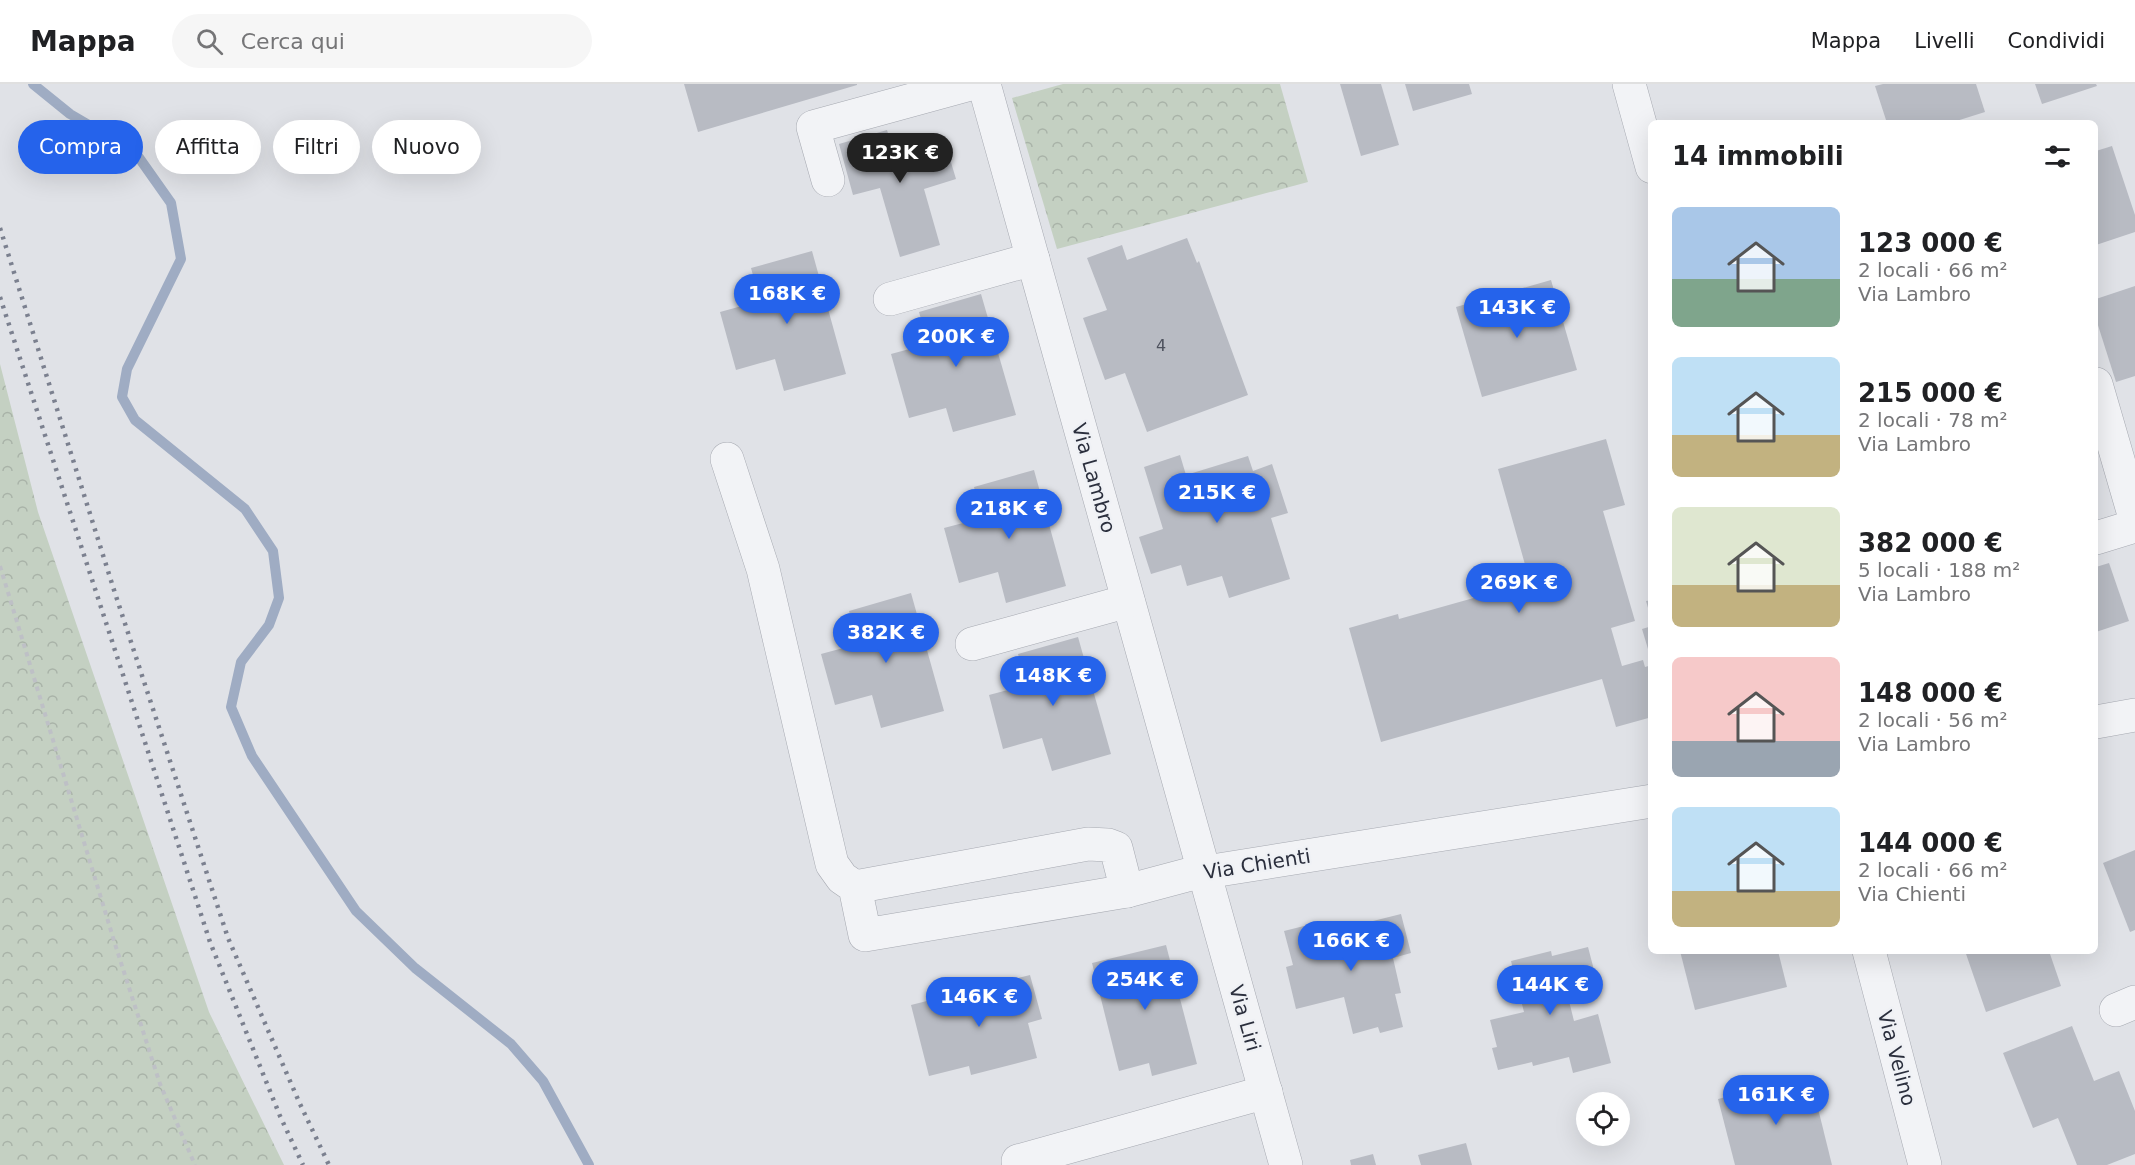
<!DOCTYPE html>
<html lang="it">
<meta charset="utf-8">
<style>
:root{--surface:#fff;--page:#f6f6f6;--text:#202124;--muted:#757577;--line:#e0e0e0;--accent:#2563eb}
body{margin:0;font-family:"DejaVu Sans",sans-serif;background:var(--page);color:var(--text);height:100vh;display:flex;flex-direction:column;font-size:22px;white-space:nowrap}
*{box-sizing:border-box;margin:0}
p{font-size:20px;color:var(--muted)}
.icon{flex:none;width:33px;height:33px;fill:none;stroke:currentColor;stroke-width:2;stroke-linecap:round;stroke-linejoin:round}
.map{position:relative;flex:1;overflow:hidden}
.details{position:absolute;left:1648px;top:36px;width:450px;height:834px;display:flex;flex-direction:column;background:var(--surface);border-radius:9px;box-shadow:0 6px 24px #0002}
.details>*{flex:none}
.banner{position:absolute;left:18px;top:36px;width:570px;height:54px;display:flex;gap:12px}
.controls{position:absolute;left:1576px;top:1008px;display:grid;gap:12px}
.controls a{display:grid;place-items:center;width:54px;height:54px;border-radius:50%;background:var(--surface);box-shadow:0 6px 24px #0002;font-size:30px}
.price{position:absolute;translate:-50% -51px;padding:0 14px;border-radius:21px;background:var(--accent);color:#fff;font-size:20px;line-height:39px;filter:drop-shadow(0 2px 3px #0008)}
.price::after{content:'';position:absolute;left:50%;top:36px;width:18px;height:14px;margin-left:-9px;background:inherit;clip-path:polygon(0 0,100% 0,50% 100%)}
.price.on{background:#222;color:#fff}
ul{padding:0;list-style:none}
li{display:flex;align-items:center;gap:18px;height:150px;padding:0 24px}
li span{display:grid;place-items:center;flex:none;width:168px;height:120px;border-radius:9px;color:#555}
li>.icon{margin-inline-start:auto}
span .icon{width:72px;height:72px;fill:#fffc;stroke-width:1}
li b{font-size:26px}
h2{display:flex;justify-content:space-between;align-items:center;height:72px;padding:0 24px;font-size:26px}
.pill{padding:0 21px;border-radius:27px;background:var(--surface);box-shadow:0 6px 24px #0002;font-size:21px;line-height:54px}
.pill.on{background:var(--accent);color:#fff}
header{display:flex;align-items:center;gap:36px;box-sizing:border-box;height:84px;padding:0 30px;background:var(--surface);border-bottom:2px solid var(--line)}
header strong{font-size:28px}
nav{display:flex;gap:33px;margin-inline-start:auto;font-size:21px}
.search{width:420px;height:54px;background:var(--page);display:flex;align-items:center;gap:15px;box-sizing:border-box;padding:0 21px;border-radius:33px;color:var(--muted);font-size:22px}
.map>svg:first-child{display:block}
.forest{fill:url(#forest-crowns)}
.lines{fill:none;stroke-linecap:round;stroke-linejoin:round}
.stream{stroke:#9facc3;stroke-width:10}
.building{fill:#b8bbc3}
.minor-casing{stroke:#a6a9b1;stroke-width:34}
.path{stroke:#bec0c6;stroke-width:4;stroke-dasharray:4.5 4.5;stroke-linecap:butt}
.minor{stroke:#f2f3f6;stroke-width:33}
.rail{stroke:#7b808f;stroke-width:4.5;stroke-dasharray:3 6;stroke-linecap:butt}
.labels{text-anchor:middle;stroke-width:4.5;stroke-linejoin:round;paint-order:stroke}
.number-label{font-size:16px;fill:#4e525e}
.street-label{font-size:20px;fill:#2b2f3d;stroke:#eff1f5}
</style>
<header>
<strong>Mappa</strong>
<div class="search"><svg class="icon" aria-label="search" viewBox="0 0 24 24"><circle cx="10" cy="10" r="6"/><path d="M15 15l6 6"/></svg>Cerca qui</div>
<nav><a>Mappa</a><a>Livelli</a><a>Condividi</a></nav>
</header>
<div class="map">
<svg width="2135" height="1081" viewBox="0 0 2135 1081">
<defs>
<pattern id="forest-crowns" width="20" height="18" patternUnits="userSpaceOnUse" patternTransform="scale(1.5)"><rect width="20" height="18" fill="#c4d0c2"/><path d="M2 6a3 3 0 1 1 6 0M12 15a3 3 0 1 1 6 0" fill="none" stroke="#a9b3a8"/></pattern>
</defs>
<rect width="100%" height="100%" fill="#e0e2e7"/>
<g class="forest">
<polygon points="1063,0 1280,0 1308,98 1057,165 1012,14"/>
<polygon points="0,280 38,428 209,928 284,1081 0,1081"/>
</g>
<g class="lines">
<polyline class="stream" points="33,0 70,30 135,68 171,119 181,175 127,285 122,313 135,336 245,425 273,467 279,514 269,541 241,578 231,623 252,672 356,827 415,884 511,960 543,997 589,1081"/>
</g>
<g class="building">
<polygon points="684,0 857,0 857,1 698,48"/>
<polygon points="1340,0 1381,0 1399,61 1361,72"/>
<polygon points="1405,0 1469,0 1472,10 1413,27"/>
<polygon points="1883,0 1976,0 1985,28 1950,39 1887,39 1875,2"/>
<polygon points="2035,0 2096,0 2097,2 2042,20"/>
<polygon points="887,46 894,70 944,55 956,95 924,105 940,161 900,173 880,104 853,111 839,60"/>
<polygon points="2112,62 2135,131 2135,148 2096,161 2096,67"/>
<polygon points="1187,154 1197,179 1199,177 1248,311 1147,348 1125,289 1105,296 1083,234 1107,226 1087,174 1122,161 1127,176"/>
<polygon points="812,167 846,290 784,307 775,275 736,286 720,228 760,217 751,184"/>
<polygon points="1551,196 1577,286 1482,313 1456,223"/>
<polygon points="2135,202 2135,292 2116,298 2096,235 2096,215"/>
<polygon points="981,210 1016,331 953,348 946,324 909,334 891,270 928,260 919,228"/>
<polygon points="1606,355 1625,421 1603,427 1635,537 1611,544 1622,582 1643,576 1645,583 1652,581 1652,633 1616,643 1602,595 1381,658 1349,544 1398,530 1399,535 1530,498 1498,385"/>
<polygon points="1180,371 1186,391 1248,372 1253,387 1272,380 1288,429 1271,434 1290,495 1229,514 1222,492 1187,502 1181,481 1151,490 1139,453 1163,445 1144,383"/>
<polygon points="1034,386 1066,502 1006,519 998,488 959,499 944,444 982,434 974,403"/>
<polygon points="2109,479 2129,537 2096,548 2096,483"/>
<polygon points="911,509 944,627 881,644 872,611 835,621 821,570 858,560 849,527"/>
<polygon points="1652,516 1652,534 1651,534 1646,517"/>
<polygon points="1652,542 1652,564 1648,565 1642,545"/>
<polygon points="1078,553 1111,670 1052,687 1042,654 1003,665 989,611 1027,601 1018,570"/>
<polygon points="2135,766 2135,846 2130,848 2103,779"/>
<polygon points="1401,830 1411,869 1393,874 1401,909 1395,910 1403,943 1380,949 1378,943 1353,950 1344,913 1296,925 1286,883 1293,881 1284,847 1308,841 1312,856 1334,850 1339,869 1358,864 1353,842"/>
<polygon points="1166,861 1197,980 1152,992 1149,979 1119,987 1092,879"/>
<polygon points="1588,863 1594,886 1580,890 1586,913 1569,917 1574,937 1598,930 1611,979 1573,989 1569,973 1533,982 1532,978 1498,986 1492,964 1497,963 1490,936 1524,928 1511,877 1551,867 1552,872"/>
<polygon points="1680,867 1778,867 1787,903 1695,926"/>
<polygon points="1965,867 2049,867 2061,902 1986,928"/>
<polygon points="1030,891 1042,935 1028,939 1037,974 971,991 969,982 929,992 911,921"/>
<polygon points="2072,942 2094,997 2119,987 2135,1027 2135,1070 2107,1081 2077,1081 2058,1034 2033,1044 2003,969"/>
<polygon points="1810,992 1832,1081 1735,1081 1718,1015"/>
<polygon points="1466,1059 1472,1081 1421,1081 1418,1071"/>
<polygon points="1373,1070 1376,1081 1351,1081 1350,1076"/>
</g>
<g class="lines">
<defs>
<g id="minor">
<polyline points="984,0 1286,1081"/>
<polyline points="1629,0 1652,83"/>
<polyline points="828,96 813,43 970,0"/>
<polyline points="890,215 1033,175"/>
<polyline points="2096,300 2135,434"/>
<polyline points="727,375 763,485 832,780 842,794 855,803 865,851 1127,807 1187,791 1652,717"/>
<polyline points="2096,454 2135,442"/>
<polyline points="972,560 1128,517"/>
<polyline points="2096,638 2135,631"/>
<polyline points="855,803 1088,760 1108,761 1116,764 1127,807"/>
<polyline points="1869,867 1925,1081"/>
<polyline points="2116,926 2135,918"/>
<polyline points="1018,1077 1266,1008"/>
</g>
</defs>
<use href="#minor" class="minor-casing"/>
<polyline class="path" points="0,482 115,860 160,1000 195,1081"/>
<use href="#minor" class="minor"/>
<g class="rail">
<polyline points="0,144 114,506 228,854 300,1020 329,1081"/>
<polyline points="0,213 210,858 280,1032 303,1081"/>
</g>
</g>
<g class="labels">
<g class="number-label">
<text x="1161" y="267">4</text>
</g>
<g class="street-label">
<text transform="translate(1094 394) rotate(74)" y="7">Via Lambro</text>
<text transform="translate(1257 780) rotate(-9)" y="7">Via Chienti</text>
<text transform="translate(1245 934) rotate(74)" y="7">Via Liri</text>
<text transform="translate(1897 974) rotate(75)" y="7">Via Velino</text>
</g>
</g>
</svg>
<div class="controls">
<a><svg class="icon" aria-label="locate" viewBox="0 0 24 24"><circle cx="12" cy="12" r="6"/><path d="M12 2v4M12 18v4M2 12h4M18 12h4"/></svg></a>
</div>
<b class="price on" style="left:900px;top:100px">123K €</b>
<b class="price" style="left:787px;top:241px">168K €</b>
<b class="price" style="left:1517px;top:255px">143K €</b>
<b class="price" style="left:956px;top:284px">200K €</b>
<b class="price" style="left:1217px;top:440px">215K €</b>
<b class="price" style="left:1009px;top:456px">218K €</b>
<b class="price" style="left:1519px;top:530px">269K €</b>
<b class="price" style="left:886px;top:580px">382K €</b>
<b class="price" style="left:1053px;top:623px">148K €</b>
<b class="price" style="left:1351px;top:888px">166K €</b>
<b class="price" style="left:1145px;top:927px">254K €</b>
<b class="price" style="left:1550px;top:932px">144K €</b>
<b class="price" style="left:979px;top:944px">146K €</b>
<b class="price" style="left:1776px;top:1042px">161K €</b>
<div class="banner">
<a class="pill on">Compra</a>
<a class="pill">Affitta</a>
<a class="pill">Filtri</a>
<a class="pill">Nuovo</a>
</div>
<section class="details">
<h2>14 immobili<svg class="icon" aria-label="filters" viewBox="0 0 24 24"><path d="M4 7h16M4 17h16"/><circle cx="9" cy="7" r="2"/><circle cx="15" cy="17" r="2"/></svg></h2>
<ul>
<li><span style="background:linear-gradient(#a9c7e8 60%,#7fa58c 0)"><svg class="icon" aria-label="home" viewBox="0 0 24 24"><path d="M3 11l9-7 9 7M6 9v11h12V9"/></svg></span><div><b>123 000 €</b><p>2 locali · 66 m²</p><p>Via Lambro</p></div></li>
<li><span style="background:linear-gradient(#bfe0f5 65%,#c2b280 0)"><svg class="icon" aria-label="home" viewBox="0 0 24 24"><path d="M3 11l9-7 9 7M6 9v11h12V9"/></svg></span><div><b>215 000 €</b><p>2 locali · 78 m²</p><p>Via Lambro</p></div></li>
<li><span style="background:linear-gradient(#dfe7d0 65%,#c2b280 0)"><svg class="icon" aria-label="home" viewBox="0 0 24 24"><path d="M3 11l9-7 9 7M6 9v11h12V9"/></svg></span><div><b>382 000 €</b><p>5 locali · 188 m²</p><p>Via Lambro</p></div></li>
<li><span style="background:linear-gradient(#f6c9c9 70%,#9aa5b1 0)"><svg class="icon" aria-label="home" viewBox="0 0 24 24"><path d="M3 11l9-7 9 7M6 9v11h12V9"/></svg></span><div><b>148 000 €</b><p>2 locali · 56 m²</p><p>Via Lambro</p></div></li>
<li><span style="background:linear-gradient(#bfe0f5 70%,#c2b280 0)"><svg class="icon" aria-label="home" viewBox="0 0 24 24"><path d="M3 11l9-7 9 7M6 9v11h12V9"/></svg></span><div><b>144 000 €</b><p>2 locali · 66 m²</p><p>Via Chienti</p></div></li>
</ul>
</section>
</div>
